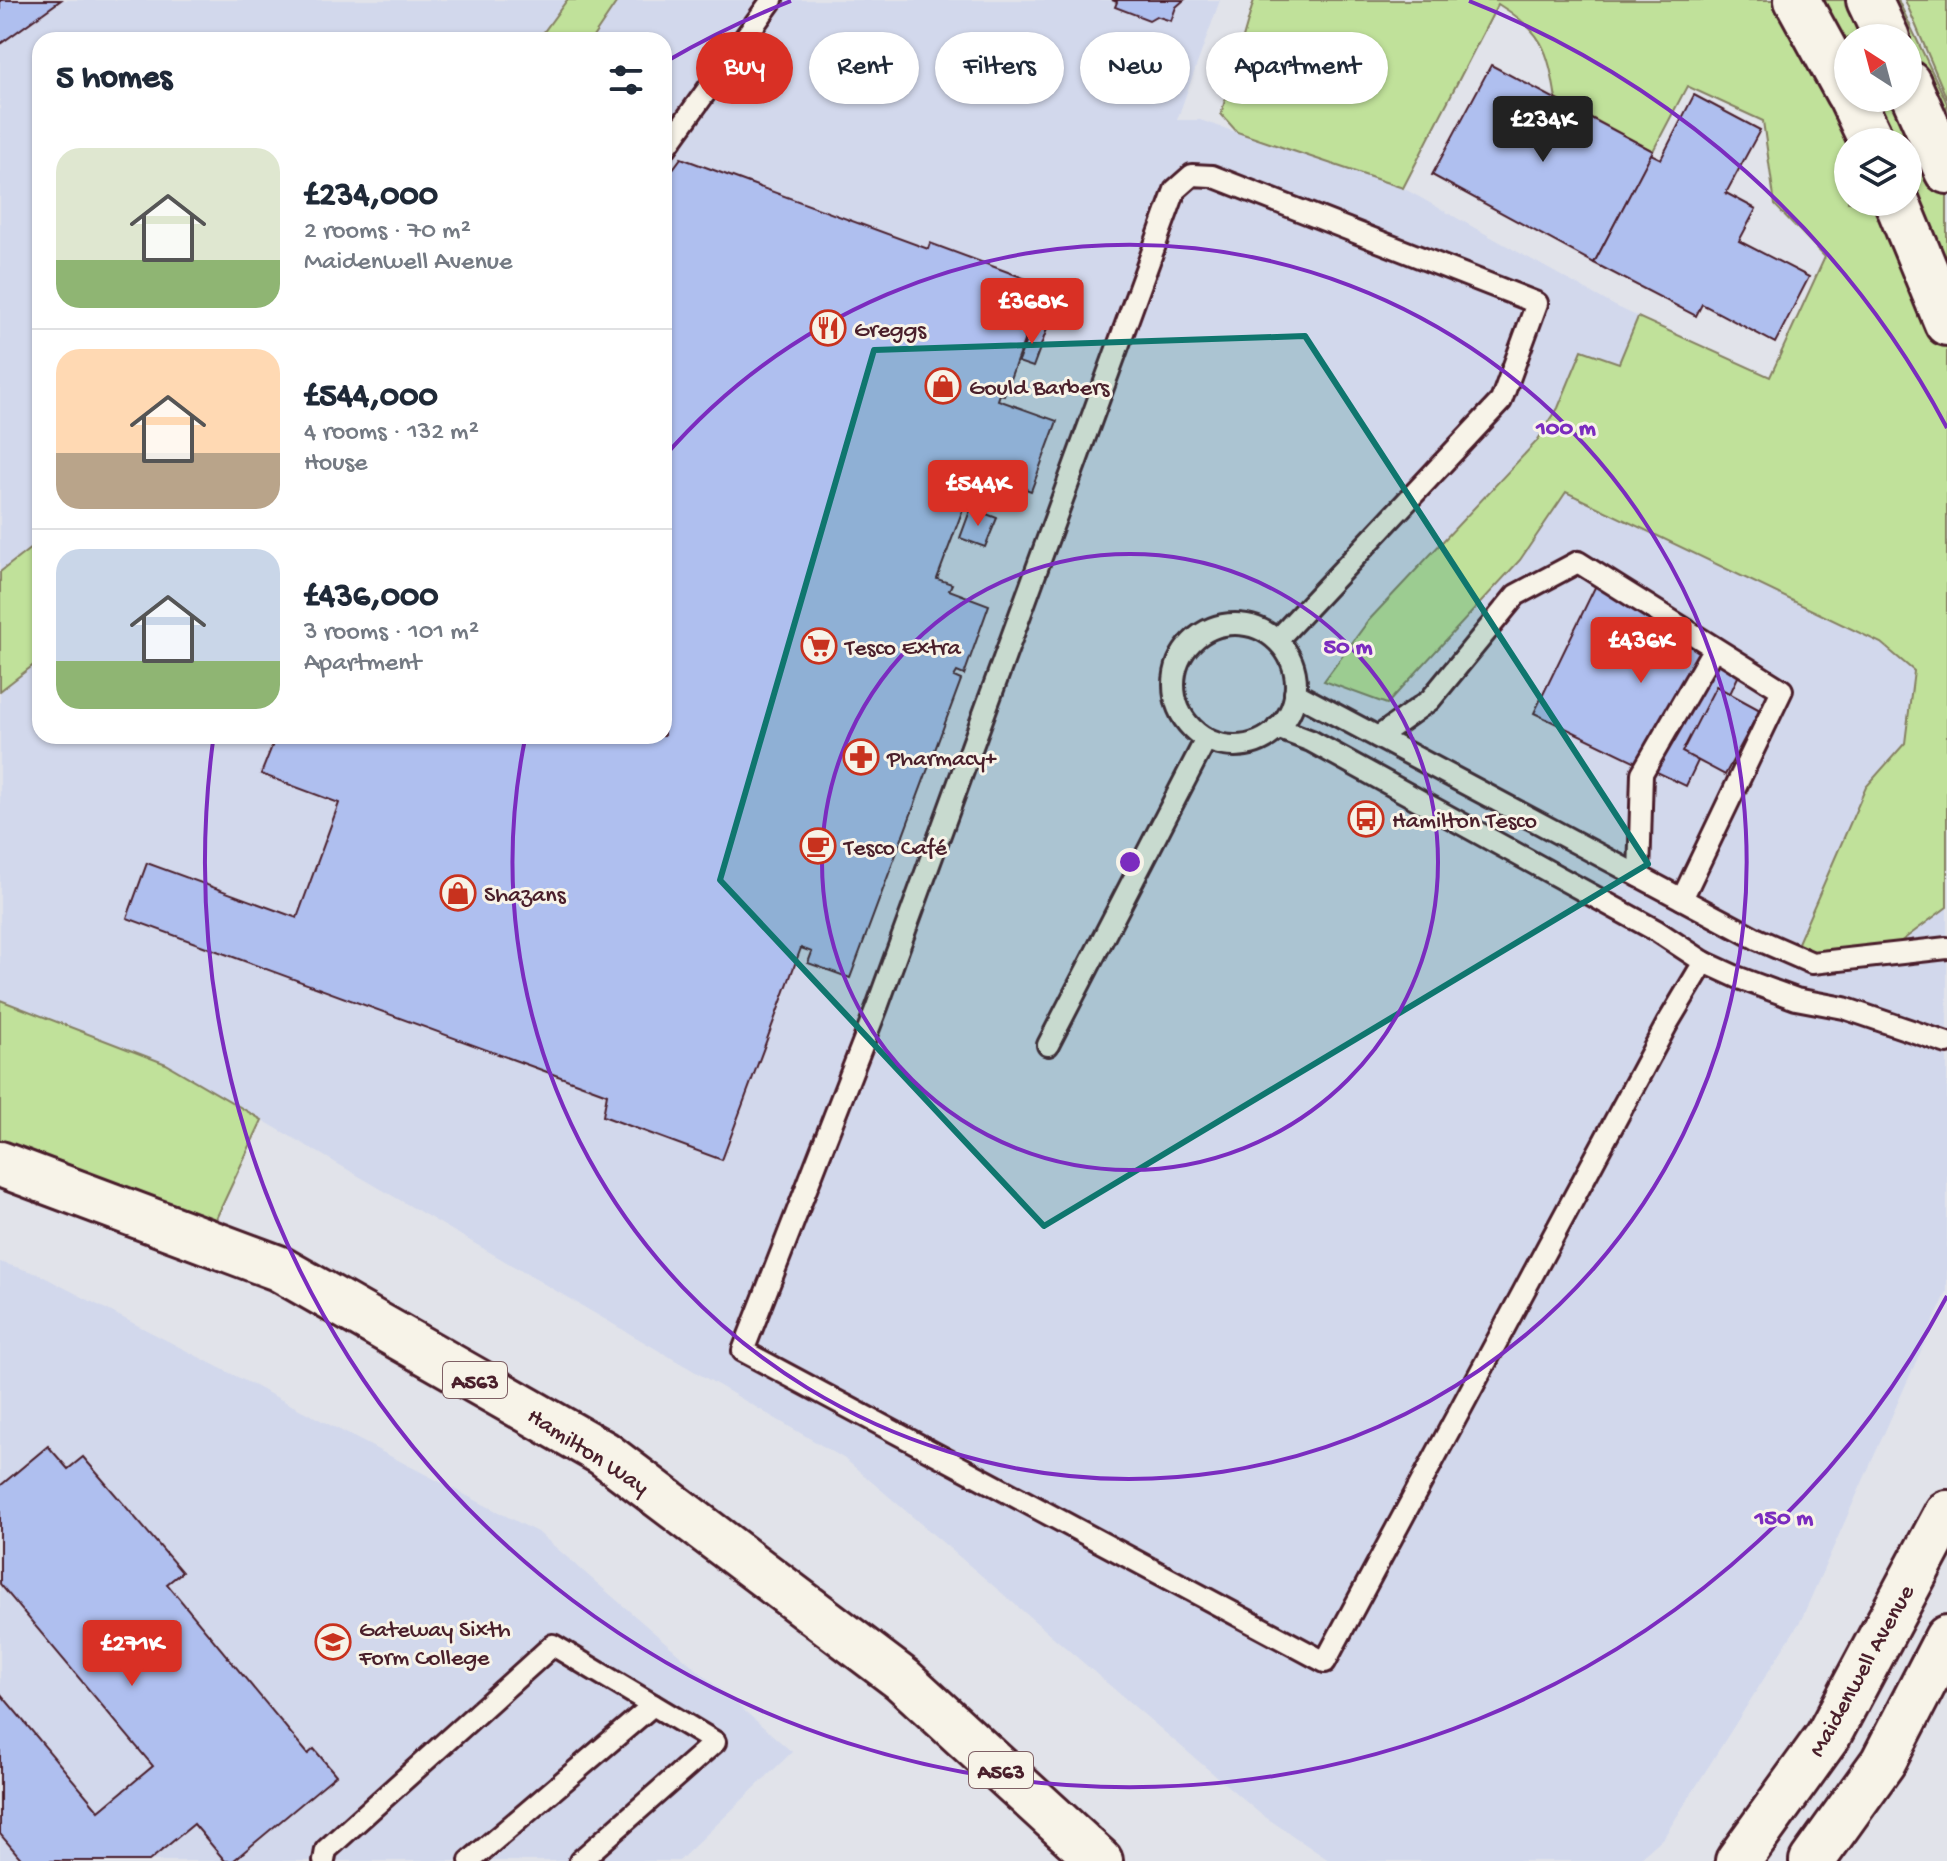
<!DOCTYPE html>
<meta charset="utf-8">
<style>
:root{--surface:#fff;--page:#f6f6f7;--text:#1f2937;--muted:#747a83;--line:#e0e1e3;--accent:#d93025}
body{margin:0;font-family:"Gochi Hand",sans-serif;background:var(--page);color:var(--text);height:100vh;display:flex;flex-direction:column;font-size:30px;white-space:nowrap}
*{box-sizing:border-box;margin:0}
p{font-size:26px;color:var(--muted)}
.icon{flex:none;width:44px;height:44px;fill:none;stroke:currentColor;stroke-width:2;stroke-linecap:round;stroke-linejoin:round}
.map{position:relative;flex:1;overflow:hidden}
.drawer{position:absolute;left:32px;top:32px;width:640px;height:712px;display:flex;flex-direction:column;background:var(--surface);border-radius:24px;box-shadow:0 2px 6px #0004}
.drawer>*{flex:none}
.banner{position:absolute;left:696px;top:32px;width:760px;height:72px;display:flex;gap:16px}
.needle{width:52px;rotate:324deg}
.controls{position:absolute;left:1834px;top:24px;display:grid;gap:16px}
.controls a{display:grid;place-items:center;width:88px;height:88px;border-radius:50%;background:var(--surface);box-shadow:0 2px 6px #0004;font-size:40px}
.price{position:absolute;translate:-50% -68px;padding:0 18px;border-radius:8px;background:var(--accent);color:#fff;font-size:26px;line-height:52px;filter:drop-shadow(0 2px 4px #0008)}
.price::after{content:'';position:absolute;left:50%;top:48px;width:24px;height:18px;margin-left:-12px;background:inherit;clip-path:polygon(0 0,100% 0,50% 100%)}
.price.selected{background:#222;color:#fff}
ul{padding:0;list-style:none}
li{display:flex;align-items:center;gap:24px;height:200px;padding:0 24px}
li+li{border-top:2px solid var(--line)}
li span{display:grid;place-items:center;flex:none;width:224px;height:160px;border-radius:24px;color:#555}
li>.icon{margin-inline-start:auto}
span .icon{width:96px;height:96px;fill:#fffc;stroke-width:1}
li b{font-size:34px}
h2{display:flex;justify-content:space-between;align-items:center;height:96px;padding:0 24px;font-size:34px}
.chip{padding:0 28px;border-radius:36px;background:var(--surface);box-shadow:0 2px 6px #0004;font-size:28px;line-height:72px}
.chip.selected{background:var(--accent);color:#fff}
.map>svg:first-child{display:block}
.built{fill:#d2d8ec}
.green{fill:#c0e19a;stroke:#858062;stroke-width:2;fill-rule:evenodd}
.building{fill:#afbfef;stroke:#4a1f2b;stroke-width:2}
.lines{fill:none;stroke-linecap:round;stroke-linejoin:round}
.service-casing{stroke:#4a1f2b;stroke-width:26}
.tertiary-casing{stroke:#4a1f2b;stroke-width:50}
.trunk-casing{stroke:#4a1f2b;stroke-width:50}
.service{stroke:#f7f3e8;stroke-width:20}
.tertiary{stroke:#f7f3e8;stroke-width:44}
.trunk{stroke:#f7f3e8;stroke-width:44}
.tree{fill:#9e9290}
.marked{fill:#0f766e;fill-opacity:0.2;stroke:#0f766e;stroke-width:6;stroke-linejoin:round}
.ring{fill:none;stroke:#7b2cbf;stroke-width:4}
.labels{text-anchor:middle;stroke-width:6;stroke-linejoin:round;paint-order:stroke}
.shield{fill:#f7f3e8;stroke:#7e5f64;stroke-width:2}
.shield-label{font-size:22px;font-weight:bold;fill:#4a1f2b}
.poi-label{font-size:24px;fill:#4a1f2b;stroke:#f7f3e8;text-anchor:start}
.street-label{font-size:24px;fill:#4a1f2b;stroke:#f7f3e8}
.centre{fill:#7b2cbf;stroke:#f7f3e8;stroke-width:4}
.ring-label{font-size:24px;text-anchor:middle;font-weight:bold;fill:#7b2cbf;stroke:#f7f3e8;stroke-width:6;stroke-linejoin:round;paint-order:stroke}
</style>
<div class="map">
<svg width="1947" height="1861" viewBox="0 0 1947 1861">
<rect width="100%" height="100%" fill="#e1e3ea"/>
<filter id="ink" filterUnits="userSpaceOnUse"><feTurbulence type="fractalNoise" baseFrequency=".0125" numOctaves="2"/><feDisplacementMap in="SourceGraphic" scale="16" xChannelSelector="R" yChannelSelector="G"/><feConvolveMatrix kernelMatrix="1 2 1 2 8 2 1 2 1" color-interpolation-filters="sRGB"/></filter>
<g filter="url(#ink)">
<g class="built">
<polygon points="0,0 567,0 538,40 40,40 40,541 0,572"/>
<polygon points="618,0 1220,0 1177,120 1200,120 1403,188 1615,306 1947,460 1947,1292 1801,1620 1664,1837 1637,1861 1330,1861 1258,1812 845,1459 166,1064 0,1000 0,691 40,660 40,736 664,736 664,40 592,40"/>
<polygon points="0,1262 38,1274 539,1533 792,1752 679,1861 0,1861"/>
</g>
<g class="green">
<polygon points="567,0 618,0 591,40 538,40"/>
<path d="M1254,0H1898L1947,103V907L1884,954L1794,952L1866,787L1905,743L1914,671L1881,643L1566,492L1520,560L1387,704L1324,681L1369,620L1537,441L1558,408L1582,350L1619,363L1638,317L1770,377L1825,257L1775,205L1763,121L1687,86L1653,151L1556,99C1548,48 1542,31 1498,4L1403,188L1237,132L1221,114ZM1848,38H1908V98H1848ZM1848,142H1908V202H1848Z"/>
<polygon points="1905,0 1947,0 1947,99"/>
<polygon points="40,541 40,660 0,691 0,572"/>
<polygon points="0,1000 166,1064 262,1120 215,1221 0,1163"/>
</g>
<g class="building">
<polygon points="0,0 61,0 0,44"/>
<polygon points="1112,0 1184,0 1176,7 1171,21 1156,16 1149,20 1115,7 1117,2"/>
<polygon points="1491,65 1653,151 1594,263 1432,175"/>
<polygon points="1694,95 1760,130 1726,193 1756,209 1739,241 1809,277 1775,343 1702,304 1696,316 1594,263 1651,154 1661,159"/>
<polygon points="681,158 928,249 930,243 1040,284 1037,294 1041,295 1004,395 1000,394 998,400 1057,421 1031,491 972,469 970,476 975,477 937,579 952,584 949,590 989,605 964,675 957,672 954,677 961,680 850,978 808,963 812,952 801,948 722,1160 603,1116 607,1094 127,918 147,863 297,918 339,803 261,774 276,736 664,736 664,181"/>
<polygon points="1032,324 1047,329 1033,367 1018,362"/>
<polygon points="971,508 997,518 985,547 960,538"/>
<polygon points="1597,583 1748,656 1686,786 1534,713"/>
<polygon points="1716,686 1760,710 1725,775 1682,752"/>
<polygon points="48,1446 68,1469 83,1457 182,1572 167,1584 308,1754 314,1749 336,1775 233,1861 225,1861 194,1824 149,1861 23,1861 0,1834 0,1693 99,1811 153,1766 0,1584 0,1486"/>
</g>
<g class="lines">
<defs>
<g id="service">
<polyline points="664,150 772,0"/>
<circle cx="1235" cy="685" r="61"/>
<polyline points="1277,640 1501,401 1537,303 1212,176 1192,175 1175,190 877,1007 743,1351 1325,1662 1667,1024 1704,962"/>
<polyline points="1295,693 1757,939 1812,963 1947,948"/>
<polyline points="1277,728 1311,741 1657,931 1704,962 1739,978 1796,999 1844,1008 1947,1043"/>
<polyline points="1378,737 1430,700 1516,595 1578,562 1782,690 1682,899"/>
<polyline points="1639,876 1642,773 1714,648"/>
<polyline points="1048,1045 1206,739"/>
<polyline points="324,1861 326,1850 553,1645 715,1742 580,1861"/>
<polyline points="470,1861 653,1705"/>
</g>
<g id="tertiary">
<polyline points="1797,0 1848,93"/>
<polyline points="1869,0 1887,38"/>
<polyline points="1908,83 1947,171"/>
<polyline points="1851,98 1872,142"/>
<polyline points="1897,202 1947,323"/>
<polyline points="1738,1861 1828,1736 1947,1513"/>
<polyline points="1812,1861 1883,1762 1947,1638"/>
</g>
<polyline id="trunk" points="0,1164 278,1268 603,1453 902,1679 1100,1861"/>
</defs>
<use href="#service" class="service-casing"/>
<use href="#tertiary" class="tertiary-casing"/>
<use href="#trunk" class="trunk-casing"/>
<use href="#service" class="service"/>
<use href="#tertiary" class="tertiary"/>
<use href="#trunk" class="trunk"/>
</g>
<circle class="tree" cx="1246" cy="54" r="12"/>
</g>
<path class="marked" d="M1305,336L1648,864L1044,1226L720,880L874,350Z"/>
<g class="ring">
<circle cx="1130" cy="862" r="308"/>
<path d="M664 457A617 617 0 1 1 525 739"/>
<path d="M1947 1296A925 925 0 0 1 213 741M667 61A925 925 0 0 1 791 1M1469 1A925 925 0 0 1 1947 428"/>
</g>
<defs>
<symbol id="restaurant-ring" viewBox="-11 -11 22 22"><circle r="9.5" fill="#f7f3e8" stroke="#c8321e" stroke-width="1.5"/><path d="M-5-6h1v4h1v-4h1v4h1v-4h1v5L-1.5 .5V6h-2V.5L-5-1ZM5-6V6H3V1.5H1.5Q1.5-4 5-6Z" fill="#c8321e"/></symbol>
<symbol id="shop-ring" viewBox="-11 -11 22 22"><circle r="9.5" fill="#f7f3e8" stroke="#c8321e" stroke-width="1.5"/><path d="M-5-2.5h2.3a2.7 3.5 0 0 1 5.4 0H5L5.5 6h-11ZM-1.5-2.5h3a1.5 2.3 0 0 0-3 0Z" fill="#c8321e"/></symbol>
<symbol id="supermarket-ring" viewBox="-11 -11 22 22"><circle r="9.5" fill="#f7f3e8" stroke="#c8321e" stroke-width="1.5"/><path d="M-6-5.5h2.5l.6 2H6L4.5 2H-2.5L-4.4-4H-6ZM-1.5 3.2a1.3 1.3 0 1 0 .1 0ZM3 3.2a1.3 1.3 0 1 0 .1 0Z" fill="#c8321e"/></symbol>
<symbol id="pharmacy-ring" viewBox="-11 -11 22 22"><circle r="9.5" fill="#f7f3e8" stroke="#c8321e" stroke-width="1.5"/><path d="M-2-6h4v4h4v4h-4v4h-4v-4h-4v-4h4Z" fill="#c8321e"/></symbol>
<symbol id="bus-ring" viewBox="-11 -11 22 22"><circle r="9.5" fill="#f7f3e8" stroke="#c8321e" stroke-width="1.5"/><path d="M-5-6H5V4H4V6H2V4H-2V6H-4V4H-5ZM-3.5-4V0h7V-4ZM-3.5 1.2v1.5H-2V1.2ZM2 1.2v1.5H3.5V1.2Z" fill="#c8321e"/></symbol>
<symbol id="cafe-ring" viewBox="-11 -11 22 22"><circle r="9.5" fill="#f7f3e8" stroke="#c8321e" stroke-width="1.5"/><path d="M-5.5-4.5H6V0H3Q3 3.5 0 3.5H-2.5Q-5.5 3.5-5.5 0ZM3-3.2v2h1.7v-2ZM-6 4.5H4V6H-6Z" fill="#c8321e"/></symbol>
<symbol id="university-ring" viewBox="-11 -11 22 22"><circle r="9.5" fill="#f7f3e8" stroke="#c8321e" stroke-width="1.5"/><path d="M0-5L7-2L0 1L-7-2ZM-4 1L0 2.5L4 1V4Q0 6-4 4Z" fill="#c8321e"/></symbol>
</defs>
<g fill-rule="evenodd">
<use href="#restaurant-ring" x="808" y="308" width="40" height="40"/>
<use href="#shop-ring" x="923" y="366" width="40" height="40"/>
<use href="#supermarket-ring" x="799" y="626" width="40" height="40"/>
<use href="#pharmacy-ring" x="841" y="737" width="40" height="40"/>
<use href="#bus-ring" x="1346" y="799" width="40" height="40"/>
<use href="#cafe-ring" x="798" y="826" width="40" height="40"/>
<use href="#shop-ring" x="438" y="873" width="40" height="40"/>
<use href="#university-ring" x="313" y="1622" width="40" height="40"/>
</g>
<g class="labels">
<g class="shield">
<rect x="443" y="1362" width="64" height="36" rx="6"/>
<rect x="969" y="1752" width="64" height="36" rx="6"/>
</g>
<g class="shield-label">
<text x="475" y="1388">A563</text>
<text x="1001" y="1778">A563</text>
</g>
<g class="poi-label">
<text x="854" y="336">Greggs</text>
<text x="969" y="394">Gould Barbers</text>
<text x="845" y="654">Tesco Extra</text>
<text x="887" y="765">Pharmacy+</text>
<text x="1392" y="827">Hamilton Tesco</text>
<text x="844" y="854">Tesco Café</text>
<text x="484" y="901">Shazans</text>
<text x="359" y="1636">Gateway Sixth<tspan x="359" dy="28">Form College</tspan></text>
</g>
<g class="street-label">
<text transform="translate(589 1450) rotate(33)" y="8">Hamilton Way</text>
<text transform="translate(1860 1670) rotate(-61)" y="8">Maidenwell Avenue</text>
</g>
</g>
<circle cx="1130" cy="862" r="12" class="centre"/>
<g class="ring-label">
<text x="1566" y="434">100 m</text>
<text x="1348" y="653">50 m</text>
<text x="1784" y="1524">150 m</text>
</g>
</svg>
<div class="controls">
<a><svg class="needle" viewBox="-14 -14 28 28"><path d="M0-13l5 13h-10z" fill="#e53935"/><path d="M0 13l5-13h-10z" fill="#747a83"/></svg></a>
<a><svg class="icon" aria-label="layers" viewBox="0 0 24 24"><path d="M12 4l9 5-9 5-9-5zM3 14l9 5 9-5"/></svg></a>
</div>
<b class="price selected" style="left:1543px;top:164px">£234K</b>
<b class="price" style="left:1032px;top:346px">£368K</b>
<b class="price" style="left:978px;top:528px">£544K</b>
<b class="price" style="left:1641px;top:685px">£436K</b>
<b class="price" style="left:132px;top:1688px">£271K</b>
<div class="banner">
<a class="chip selected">Buy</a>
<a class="chip">Rent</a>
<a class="chip">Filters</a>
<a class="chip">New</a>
<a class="chip">Apartment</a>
</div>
<section class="drawer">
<h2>5 homes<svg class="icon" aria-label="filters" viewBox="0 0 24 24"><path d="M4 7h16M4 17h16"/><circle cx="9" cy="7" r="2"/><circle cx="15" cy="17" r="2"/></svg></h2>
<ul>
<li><span style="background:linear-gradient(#dfe7d0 70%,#8fb573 0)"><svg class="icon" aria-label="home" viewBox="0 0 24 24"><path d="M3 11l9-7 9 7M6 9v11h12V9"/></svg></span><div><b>£234,000</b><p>2 rooms · 70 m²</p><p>Maidenwell Avenue</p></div></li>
<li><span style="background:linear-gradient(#ffd9b3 65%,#b9a48a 0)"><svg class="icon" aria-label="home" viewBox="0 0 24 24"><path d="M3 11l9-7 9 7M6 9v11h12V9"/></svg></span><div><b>£544,000</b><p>4 rooms · 132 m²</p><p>House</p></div></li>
<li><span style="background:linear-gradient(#c9d6e8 70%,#8fb573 0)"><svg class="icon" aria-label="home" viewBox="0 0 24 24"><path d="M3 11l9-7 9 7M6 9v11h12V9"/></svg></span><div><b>£436,000</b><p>3 rooms · 101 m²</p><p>Apartment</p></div></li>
</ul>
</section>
</div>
